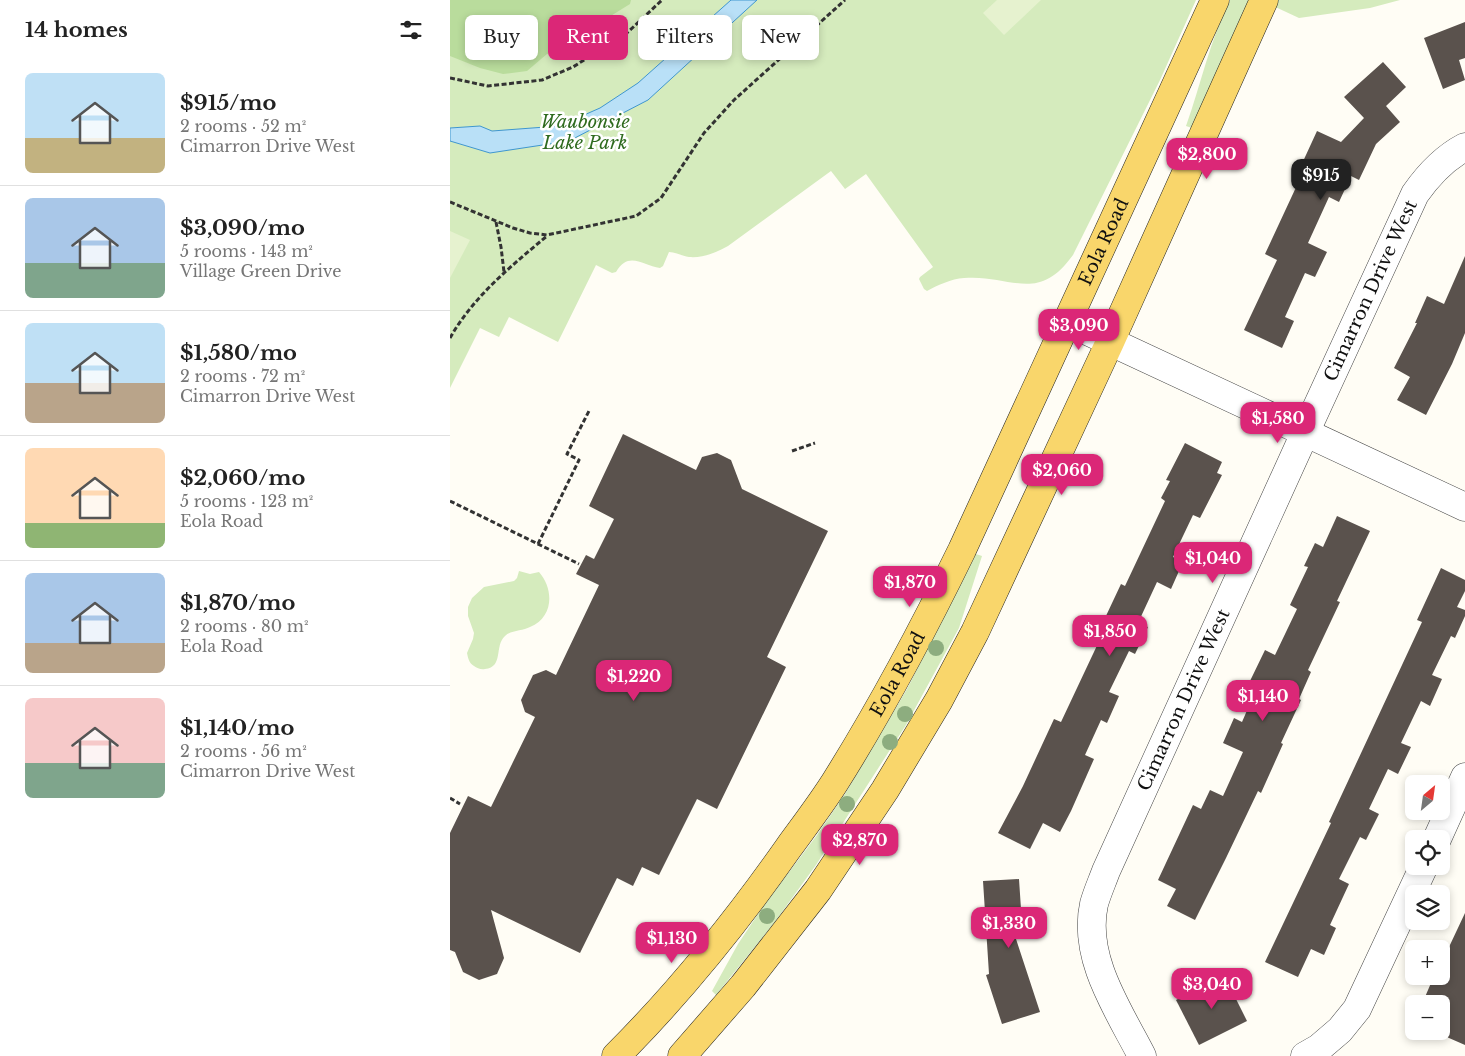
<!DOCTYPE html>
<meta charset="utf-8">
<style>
:root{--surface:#fff;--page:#f2f2f2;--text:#222;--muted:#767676;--line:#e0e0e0;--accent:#db2777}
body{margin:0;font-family:"Libre Baskerville",serif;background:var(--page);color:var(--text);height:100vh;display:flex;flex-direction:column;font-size:19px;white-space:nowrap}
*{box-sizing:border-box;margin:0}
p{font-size:16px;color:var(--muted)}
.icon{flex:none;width:28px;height:28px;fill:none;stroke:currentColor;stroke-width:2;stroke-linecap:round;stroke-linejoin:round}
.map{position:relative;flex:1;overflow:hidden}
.sheet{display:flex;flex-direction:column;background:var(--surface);width:450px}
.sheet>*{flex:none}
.hud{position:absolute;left:15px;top:15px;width:475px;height:45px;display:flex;gap:10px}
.needle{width:32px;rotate:29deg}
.buttons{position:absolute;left:955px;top:775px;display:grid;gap:10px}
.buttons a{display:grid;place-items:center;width:45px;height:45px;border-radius:8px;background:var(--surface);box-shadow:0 2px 8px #0003;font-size:25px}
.price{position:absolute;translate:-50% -42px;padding:0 11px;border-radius:10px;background:var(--accent);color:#fff;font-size:16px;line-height:32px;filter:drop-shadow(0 1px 2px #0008)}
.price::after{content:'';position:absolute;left:50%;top:30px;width:15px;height:11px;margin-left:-8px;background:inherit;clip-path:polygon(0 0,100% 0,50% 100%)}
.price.current{background:#222;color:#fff}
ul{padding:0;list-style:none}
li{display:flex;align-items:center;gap:15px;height:125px;padding:0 25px}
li+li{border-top:1px solid var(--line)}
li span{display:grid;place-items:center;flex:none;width:140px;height:100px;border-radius:8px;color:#555}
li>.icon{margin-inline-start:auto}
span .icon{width:60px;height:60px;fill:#fffc;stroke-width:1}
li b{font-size:21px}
h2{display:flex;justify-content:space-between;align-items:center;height:60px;padding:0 25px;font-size:21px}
.pill{padding:0 18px;border-radius:8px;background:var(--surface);box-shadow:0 2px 8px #0003;font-size:18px;line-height:45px}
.pill.current{background:var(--accent);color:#fff}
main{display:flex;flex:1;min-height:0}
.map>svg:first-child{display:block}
.green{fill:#d5ebbd}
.forest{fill:#b9dc9c}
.pitch{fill:#e6f2cf}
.water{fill:#b9e0f7;stroke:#3f96cf}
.building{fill:#5a524d}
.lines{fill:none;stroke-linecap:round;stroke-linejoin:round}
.minor-casing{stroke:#444;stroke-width:29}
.major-casing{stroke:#222;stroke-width:29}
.path{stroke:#333;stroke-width:3;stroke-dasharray:5 2.5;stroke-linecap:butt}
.minor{stroke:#fff;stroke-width:28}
.major{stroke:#f9d66b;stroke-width:28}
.tree{fill:#8dad7f}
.labels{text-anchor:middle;stroke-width:5;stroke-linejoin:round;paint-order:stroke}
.park-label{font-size:18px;font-style:italic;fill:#2f6b1f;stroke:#fff}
.street-label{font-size:18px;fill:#111;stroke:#fff}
</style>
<main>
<section class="sheet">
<h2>14 homes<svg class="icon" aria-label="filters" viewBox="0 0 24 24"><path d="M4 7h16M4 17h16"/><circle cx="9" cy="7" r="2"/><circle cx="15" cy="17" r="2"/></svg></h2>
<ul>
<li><span style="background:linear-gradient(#bfe0f5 65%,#c2b280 0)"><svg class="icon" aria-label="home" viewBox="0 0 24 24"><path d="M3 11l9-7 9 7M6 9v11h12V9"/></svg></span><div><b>$915/mo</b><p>2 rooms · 52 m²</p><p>Cimarron Drive West</p></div></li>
<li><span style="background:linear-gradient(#a9c7e8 65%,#7fa58c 0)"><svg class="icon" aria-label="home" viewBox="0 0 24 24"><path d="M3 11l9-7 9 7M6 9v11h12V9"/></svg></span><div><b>$3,090/mo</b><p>5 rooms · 143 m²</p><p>Village Green Drive</p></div></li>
<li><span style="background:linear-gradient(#bfe0f5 60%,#b9a48a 0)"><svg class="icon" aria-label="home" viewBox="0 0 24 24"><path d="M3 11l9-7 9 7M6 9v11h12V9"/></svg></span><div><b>$1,580/mo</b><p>2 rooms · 72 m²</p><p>Cimarron Drive West</p></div></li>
<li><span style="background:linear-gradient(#ffd9b3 75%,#8fb573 0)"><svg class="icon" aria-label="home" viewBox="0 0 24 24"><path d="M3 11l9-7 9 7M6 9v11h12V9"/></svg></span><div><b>$2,060/mo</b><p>5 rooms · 123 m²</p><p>Eola Road</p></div></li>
<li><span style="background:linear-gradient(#a9c7e8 70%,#b9a48a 0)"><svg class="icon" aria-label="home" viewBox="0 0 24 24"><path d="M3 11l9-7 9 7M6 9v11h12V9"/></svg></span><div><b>$1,870/mo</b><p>2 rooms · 80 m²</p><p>Eola Road</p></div></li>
<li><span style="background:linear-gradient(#f6c9c9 65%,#7fa58c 0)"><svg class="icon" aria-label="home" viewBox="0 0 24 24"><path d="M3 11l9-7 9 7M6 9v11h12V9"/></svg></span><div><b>$1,140/mo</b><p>2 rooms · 56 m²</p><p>Cimarron Drive West</p></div></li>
</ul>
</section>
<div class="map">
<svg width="1015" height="1056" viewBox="0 0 1015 1056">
<rect width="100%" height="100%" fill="#fffdf5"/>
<g class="green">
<path d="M0,0H746L710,80L623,255C587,305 561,274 514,278C501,279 488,285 477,291L474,289L469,279L470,277L483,267L416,174L395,189L381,171L278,246C265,253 254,258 239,257C232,256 226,252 219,252L213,266L210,268C193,266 179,250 166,272L162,273L146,265L108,342L59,317L49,337L30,328L0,388Z"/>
<path d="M780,0H799L742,128L736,126C751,84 760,40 780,0Z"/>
<polygon points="810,0 950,0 920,8 849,18"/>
<polygon points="526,554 532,556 509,628 456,725 366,865 324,923 266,995 262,991 288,944 312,908 367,835 395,794 457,689"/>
<path d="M69,571L80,574L89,572C104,589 104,617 80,627C73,631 61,630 55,636C44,646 54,667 35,669C31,670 27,668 24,666C19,663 18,658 17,653L23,639L24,633L18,616V607L22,598L34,587L64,581L67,578Z"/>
</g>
<polygon class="forest" points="0,0 181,0 180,4 151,22 131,49 97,54 77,71 53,74 30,68 0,56"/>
<g class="pitch">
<polygon points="547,0 591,0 554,35 533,13"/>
<polygon points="0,231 20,240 0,278"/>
</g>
<polygon class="water" points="281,0 307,0 198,100 119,141 40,153 0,141 0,128 30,126 42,131 109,126 150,108 188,83"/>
<g class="building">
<polygon points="1015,22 1015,58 1009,60 1015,80 993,89 974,38"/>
<polygon points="933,62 956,87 936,106 950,122 926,144 909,180 901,176 889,202 879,197 858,243 877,252 865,277 855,273 835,317 844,321 832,348 794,330 827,260 815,254 848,183 844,181 867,131 891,142 914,118 894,97"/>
<polygon points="1015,256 1015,333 1002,364 976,415 947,400 960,377 944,368 967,323 965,323 977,296 994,304"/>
<polygon points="173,434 246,470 252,457 267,453 281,460 292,489 378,531 317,657 336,667 267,809 247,799 209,875 192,867 183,886 167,878 130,953 41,910 54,958 47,974 29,980 13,972 5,952 0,950 0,833 18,796 41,807 85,717 75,712 71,700 83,675 96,670 106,675 149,585 126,574 136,555 144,559 164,519 139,506"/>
<polygon points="735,443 772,462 767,473 772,475 750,518 743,515 723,557 733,562 721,589 707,582 688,623 698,627 685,654 679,651 659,692 669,696 657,723 651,720 635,755 644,759 621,811 610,832 593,823 580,849 548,833 573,786 604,719 611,722 651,637 647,635 671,584 675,586 715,501 711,498 720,481 716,480"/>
<polygon points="887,516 920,531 887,601 890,602 858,670 861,672 849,699 851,700 831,743 833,744 811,793 808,791 776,858 745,920 717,906 726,889 708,880 743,805 751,809 760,790 773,796 793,752 773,743 784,718 792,722 808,685 800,681 815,650 825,655 847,609 840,605 858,567 854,566 865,543 873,547"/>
<polygon points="991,568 1015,580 1015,591 1007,607 1015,610 1015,616 1005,638 1001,636 982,675 992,679 980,706 971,701 951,743 961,747 948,774 938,769 919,809 929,814 916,840 910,837 889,879 899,884 880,925 886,928 874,955 861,949 848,977 815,962 881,823 879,822 972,622 967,620"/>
<polygon points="569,879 571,909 585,908 587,938 566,939 590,1012 552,1024 536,975 539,974 533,881"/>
<polygon points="1015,913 1015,1045 983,1031 991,1031 991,1014 995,1006 975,997 984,976 991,976 991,964"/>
<polygon points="774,975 797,1021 749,1045 726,1000"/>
</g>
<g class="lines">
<defs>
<g id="minor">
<polyline points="616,321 1015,507"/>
<polyline points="987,839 1015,777"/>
<path id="s1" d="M692,1056C669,1011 632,958 644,904C647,893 652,882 656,871L855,433L965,194C979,174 994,158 1015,147"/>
<polyline points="855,1056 869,1048 890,1030 907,1009 974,866"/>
</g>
<g id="major">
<path id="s2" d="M166,1056C230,992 287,921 339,847C355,825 371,804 385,782C432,707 473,630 512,550L765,0"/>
<polyline points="232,1056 293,986 368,890 435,790 489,700 525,632 660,342 814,0"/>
</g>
</defs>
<use href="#minor" class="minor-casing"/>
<use href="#major" class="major-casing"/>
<g class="path">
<polyline points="0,78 38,86 92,80 123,67 178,32 212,0"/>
<polyline points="0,202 63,228 80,233 97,235 186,216 211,198 254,133 284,100 395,0"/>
<polyline points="46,222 51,247 54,272"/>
<path d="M0,338C23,297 61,266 97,236"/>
<polyline points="342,451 365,443"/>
<polyline points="0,501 129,564"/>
<polyline points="88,544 129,460 117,454 140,409"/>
<polyline points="0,798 10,804"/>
</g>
<use href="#minor" class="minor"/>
<use href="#major" class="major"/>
</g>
<g class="tree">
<circle cx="486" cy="648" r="8"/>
<circle cx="455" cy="714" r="8"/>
<circle cx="440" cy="742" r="8"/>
<circle cx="397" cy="804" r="8"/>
<circle cx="317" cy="916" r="8"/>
</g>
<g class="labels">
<g class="park-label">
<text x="135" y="128">Waubonsie<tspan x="135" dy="21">Lake Park</tspan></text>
</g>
<g class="street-label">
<text dy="6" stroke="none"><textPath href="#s2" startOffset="955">Eola Road</textPath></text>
<text dy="6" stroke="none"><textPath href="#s1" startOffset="836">Cimarron Drive West</textPath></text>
<text dy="6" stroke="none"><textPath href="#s2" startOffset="476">Eola Road</textPath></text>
<text dy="6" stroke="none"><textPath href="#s1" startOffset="386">Cimarron Drive West</textPath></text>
</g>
</g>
</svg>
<div class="buttons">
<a><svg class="needle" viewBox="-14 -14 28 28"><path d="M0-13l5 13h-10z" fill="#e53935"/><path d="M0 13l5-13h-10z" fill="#767676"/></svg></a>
<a><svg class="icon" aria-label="locate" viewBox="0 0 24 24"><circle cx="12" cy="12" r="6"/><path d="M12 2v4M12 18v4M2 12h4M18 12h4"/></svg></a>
<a><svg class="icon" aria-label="layers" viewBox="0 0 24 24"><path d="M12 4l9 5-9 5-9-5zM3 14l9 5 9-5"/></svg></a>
<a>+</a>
<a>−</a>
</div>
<b class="price" style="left:757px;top:180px">$2,800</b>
<b class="price current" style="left:871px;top:201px">$915</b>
<b class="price" style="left:629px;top:351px">$3,090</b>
<b class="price" style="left:828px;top:444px">$1,580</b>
<b class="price" style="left:612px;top:496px">$2,060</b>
<b class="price" style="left:763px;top:584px">$1,040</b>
<b class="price" style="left:460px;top:608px">$1,870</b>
<b class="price" style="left:660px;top:657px">$1,850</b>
<b class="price" style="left:184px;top:702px">$1,220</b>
<b class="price" style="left:813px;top:722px">$1,140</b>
<b class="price" style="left:410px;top:866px">$2,870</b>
<b class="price" style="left:559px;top:949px">$1,330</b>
<b class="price" style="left:222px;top:964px">$1,130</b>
<b class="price" style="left:762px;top:1010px">$3,040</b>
<div class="hud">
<a class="pill">Buy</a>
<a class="pill current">Rent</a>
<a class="pill">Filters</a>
<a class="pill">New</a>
</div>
</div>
</main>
